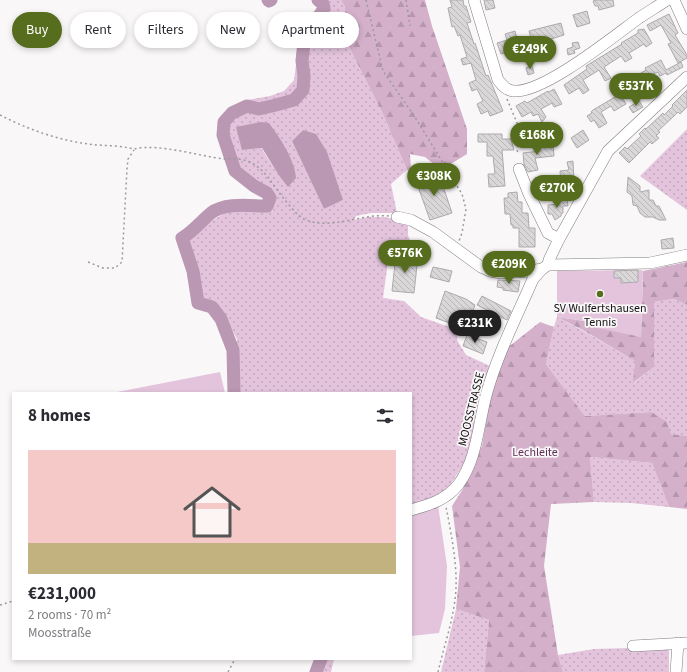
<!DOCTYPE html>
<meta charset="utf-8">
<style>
:root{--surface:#fff;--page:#f2f2f3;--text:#2b2b33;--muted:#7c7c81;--line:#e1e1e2;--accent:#556d1d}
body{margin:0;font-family:"Source Sans 3",sans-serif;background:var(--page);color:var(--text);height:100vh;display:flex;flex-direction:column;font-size:15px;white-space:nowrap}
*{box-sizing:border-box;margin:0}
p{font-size:13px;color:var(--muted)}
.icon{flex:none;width:22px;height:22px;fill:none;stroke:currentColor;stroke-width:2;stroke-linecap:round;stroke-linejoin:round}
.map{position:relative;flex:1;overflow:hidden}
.sheet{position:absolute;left:12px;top:392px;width:400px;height:268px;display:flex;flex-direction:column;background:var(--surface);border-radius:0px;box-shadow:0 2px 6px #0003}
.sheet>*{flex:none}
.hud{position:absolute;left:12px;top:12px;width:400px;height:36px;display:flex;gap:8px}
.price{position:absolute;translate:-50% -34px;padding:0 9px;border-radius:14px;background:var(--accent);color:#fff;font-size:13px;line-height:26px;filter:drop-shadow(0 1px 2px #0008)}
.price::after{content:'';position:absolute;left:50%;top:24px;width:12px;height:9px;margin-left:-6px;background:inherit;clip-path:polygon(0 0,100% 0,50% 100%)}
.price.on{background:#222;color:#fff}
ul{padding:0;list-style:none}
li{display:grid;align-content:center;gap:8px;height:212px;padding:0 16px}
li+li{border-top:1px solid var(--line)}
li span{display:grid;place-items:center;height:124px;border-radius:0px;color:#555}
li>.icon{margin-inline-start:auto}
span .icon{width:72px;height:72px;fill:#fffc;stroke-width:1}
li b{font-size:17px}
h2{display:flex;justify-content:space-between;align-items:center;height:48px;padding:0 16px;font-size:17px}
.chip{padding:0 14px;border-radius:18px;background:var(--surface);box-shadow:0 2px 6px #0003;font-size:14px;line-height:36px}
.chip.on{background:var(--accent);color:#fff}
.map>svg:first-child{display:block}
.grass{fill:url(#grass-dots);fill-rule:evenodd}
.forest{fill:url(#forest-firs)}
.park{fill:#e3c4dc}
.water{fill:#ba97b2}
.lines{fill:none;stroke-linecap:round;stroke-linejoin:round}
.river{stroke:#ba97b2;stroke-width:13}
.building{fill:url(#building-back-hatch);stroke:#adaaad}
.minor-casing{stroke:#807d7f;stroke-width:12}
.path{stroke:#9b999a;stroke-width:1.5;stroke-dasharray:2 3;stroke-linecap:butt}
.minor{stroke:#fff;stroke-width:11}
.poi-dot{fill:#556d1d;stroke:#faf7f9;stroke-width:1.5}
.labels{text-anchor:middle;stroke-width:3.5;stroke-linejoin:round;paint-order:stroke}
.poi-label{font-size:12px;fill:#131212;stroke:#faf7f9}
.street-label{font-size:12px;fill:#131212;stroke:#faf7f9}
.park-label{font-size:12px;fill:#5e3055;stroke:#faf7f9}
</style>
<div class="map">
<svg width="687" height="672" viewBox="0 0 687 672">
<defs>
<pattern id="grass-dots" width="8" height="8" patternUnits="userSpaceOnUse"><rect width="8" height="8" fill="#e3c4dc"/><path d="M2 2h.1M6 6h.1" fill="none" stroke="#c2a7bc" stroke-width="1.8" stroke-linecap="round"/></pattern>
<pattern id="forest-firs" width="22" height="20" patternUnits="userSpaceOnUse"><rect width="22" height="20" fill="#d4b0cb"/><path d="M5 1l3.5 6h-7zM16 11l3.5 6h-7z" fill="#b596ad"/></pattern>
<pattern id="building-back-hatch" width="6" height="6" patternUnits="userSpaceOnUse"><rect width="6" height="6" fill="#dad7d9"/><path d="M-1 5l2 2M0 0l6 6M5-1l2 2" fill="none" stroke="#bab8b9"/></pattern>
</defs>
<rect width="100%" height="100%" fill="#faf7f9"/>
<g class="grass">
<path d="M314,0H341L345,7L341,30L353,55L382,112L407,170L391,184L397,213H371L356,216L354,220L368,217H383L408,221V235L414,251L390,247L383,298L404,301L421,317L458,330L457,340L466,355L490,366L473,439L465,462L450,485L434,498L411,506V393H239L237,339L219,307L203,298L187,241L189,236L194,231L225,213L237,209L273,211L266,203V196L242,181L228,169L226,150L219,129L224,119L237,107L247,100L270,96L284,91L294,80L302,20L318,8ZM303,130L310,133L343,200L324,209L292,141ZM277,134L278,174L261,148L242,150Z"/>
<polygon points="687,129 687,210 640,176"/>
<polygon points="674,299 687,305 687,436 671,434 651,412 585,416 546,364 554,327 557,317 580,329 635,361 634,383 654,367 654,302"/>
<polygon points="590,457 652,463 669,507 631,503 594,502"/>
<polygon points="456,609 489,620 484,672 441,672"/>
<polygon points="629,648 669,648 669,672 563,672 558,655 594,649"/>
<polygon points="324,659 334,659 331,672 320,672"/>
</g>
<g class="forest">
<polygon points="341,0 425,0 432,26 467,129 467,154 441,170 425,157 410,154 411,170 407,170 382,112 353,55 341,30 345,7"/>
<polygon points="687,262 687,305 674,299 654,302 654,367 633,383 635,361 581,329 557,317 592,322 641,337 643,271"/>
<polygon points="540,322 554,327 546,364 585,416 651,412 667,422 671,434 687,436 687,509 669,507 652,463 590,457 594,502 551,504 544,566 558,655 563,672 484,672 489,620 456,609 460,567 452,506 463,489 482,446 491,394 507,348"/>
</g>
<g class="park">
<polygon points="641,270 643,271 641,337 598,328 592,322 557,317 557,271"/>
<polygon points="220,372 225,393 112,393"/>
<polygon points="438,505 447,566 445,609 439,633 411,636 411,512"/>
</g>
<g class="water">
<path d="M261,122L269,123C280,138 295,160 296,178L288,187L278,174L262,148L242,150L236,127Z"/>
<polygon points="303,130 316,134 327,152 343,200 324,209 292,141"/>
</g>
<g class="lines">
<g class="river">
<polyline points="268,0 269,1 271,0"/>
<path d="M234,393L233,350L221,319L212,307L198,303L193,271L182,238C194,231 201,221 211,213C226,202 250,206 267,206L270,198L267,193L254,186L235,171L223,135L224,122L232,113L247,106L259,109L276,105L294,100L303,90L304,76L302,61L305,32L309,25L320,15L324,8L323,4L318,0"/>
<polyline points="316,672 321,659"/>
</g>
</g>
<g class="building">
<polygon points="450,0 463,0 464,6 466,6 471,22 467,23 474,44 475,43 486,76 488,75 503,111 490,116 488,111 481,114 477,104 483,101 477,89 472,91 469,83 476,80 471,63 463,65 461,59 467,57 460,35 458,36 454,26 452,27 448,8 452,7"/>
<polygon points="484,0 493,0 495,8 486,10"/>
<polygon points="596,0 613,0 614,6 599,10 598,6 595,6 593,1"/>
<polygon points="587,11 590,23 577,27 573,15"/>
<polygon points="669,14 678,33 675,35 687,55 687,58 678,63 668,44 671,43 661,25 650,31 647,25"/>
<polygon points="561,23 564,35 541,42 541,44 538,45 540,52 530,54 528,48 525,49 525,47 501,54 497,43 507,40 505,34 515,31 518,42 531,39 529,31"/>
<polygon points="644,29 652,43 646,47 644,44 629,53 632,58 625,62 621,56 604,67 611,78 605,81 599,70 583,80 589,90 583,94 579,88 569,94 564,85 587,69 586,66 622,44 621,43 638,33 638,30"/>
<polygon points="578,42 580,48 574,50 575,53 568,55 567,49 573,47 572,43"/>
<polygon points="661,60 666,70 681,62 683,67 667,75 666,73 660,76 658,72 643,79 647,86 639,90 637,88 633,90 628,81 646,70 645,68"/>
<polygon points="532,66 534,73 528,75 526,68"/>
<polygon points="554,89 562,104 554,107 552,103 541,109 546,117 542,122 538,114 533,116 531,112 522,117 516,106 525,101 527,103 548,91 549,92"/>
<polygon points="687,90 687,107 680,114 678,112 674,116 658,131 660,132 656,136 659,138 652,144 650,142 629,163 619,153 625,147 627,149 641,136 639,134 645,128 646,129 663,113 664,115 673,106 672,105"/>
<polygon points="620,94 626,104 614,111 611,106 601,112 607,123 599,128 594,120 591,122 587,116 592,113 591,112 593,110"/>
<polygon points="639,101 643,107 633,113 629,107"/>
<polygon points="583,130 589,140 577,148 571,138"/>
<polygon points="478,134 502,134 502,139 511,139 514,150 502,150 505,186 489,187 488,174 495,174 493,156 487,156 487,142 478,142"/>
<polygon points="553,143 554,156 535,158 538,170 528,172 524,165 523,153 540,151 539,145"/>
<polygon points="573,161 574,183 561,184 560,171 569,170 567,162"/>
<polygon points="434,175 436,182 441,180 452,213 430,220 416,181"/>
<polygon points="549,176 550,189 536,191 535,178"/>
<polygon points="628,177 640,186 640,192 649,190 649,200 653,200 656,206 659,206 666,220 659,220 653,217 645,217 640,213 637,206 633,205 632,196 627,192"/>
<polygon points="517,192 518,202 522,202 522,213 528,213 529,228 535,228 535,247 519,247 519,228 513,228 513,225 511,225 510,214 505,214 504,198 508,198 508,193"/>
<polygon points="567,199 568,206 563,206 563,213 561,214 561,216 555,220 552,214 548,214 548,205 559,204 558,200"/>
<polygon points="673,238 674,248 662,249 661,240"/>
<polygon points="396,254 418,256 414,293 392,291"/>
<polygon points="433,267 452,271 449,282 430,277"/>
<polygon points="638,270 638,282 621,283 621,278 614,278 614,271"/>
<polygon points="498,280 520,281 518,292 503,290 503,288 497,287"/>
<polygon points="445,291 466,299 475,305 466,329 436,318"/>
<polygon points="482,296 511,311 507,320 477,305"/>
<polygon points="467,335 487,342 483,354 463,346"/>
</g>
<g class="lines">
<defs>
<g id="minor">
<path d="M474,0L498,80C503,86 506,90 513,91C543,94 614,36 639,18C648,12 658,6 667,0"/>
<polyline points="674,0 687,29"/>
<polyline points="519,169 529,194 548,233 559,239"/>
<polyline points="397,217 411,220 433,232 481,267 490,271 501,273 530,271 542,269 548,265 650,263 687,255"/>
<polyline points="548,265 549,260 559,239 608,151 687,77"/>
<path d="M411,510C429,505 446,500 458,485C478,458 478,423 487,392C498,353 517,316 533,279L542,269"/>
<polyline points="633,646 687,643"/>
<polyline points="676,672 678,643"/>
</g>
</defs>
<use href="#minor" class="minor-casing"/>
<g class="path">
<polyline points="366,0 383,71 415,117 462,194 466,209 462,233 459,241"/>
<polyline points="406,0 410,26"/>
<polyline points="507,99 522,135 517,149 518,155"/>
<path d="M0,115C27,129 58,140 88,144C103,146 119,145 134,149C159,143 198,156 224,159C263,155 268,182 290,206C295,212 299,217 306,220C333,230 362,213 389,216"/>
<polyline points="88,262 103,268 115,268 122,262 127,169 128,159 134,150"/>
<polyline points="0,605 13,601"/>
<polyline points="228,672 235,659"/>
<path d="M438,672C444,646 455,615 456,588C457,563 451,532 446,507"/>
</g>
<use href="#minor" class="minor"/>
</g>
<circle class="poi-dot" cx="600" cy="294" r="4"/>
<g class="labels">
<g class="poi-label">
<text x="600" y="312">SV Wulfertshausen<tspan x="600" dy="14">Tennis</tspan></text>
</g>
<g class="street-label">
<text transform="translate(471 409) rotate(-76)" y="4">MOOSSTRASSE</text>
</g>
<g class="park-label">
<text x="535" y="456">Lechleite</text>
</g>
</g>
</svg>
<b class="price" style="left:530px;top:70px">€249K</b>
<b class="price" style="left:636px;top:107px">€537K</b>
<b class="price" style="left:537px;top:156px">€168K</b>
<b class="price" style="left:434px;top:197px">€308K</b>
<b class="price" style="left:557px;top:209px">€270K</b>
<b class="price" style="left:405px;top:274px">€576K</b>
<b class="price" style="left:509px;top:285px">€209K</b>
<b class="price on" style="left:475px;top:344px">€231K</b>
<div class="hud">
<a class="chip on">Buy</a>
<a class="chip">Rent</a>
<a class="chip">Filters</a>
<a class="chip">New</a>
<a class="chip">Apartment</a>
</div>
<section class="sheet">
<h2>8 homes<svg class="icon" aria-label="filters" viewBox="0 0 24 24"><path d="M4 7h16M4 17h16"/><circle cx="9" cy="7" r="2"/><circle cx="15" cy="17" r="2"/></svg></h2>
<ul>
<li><span style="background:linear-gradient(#f6c9c9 75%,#c2b280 0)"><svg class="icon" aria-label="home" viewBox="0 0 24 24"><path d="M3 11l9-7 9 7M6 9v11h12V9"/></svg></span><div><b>€231,000</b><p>2 rooms · 70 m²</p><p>Moosstraße</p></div></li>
</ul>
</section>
</div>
